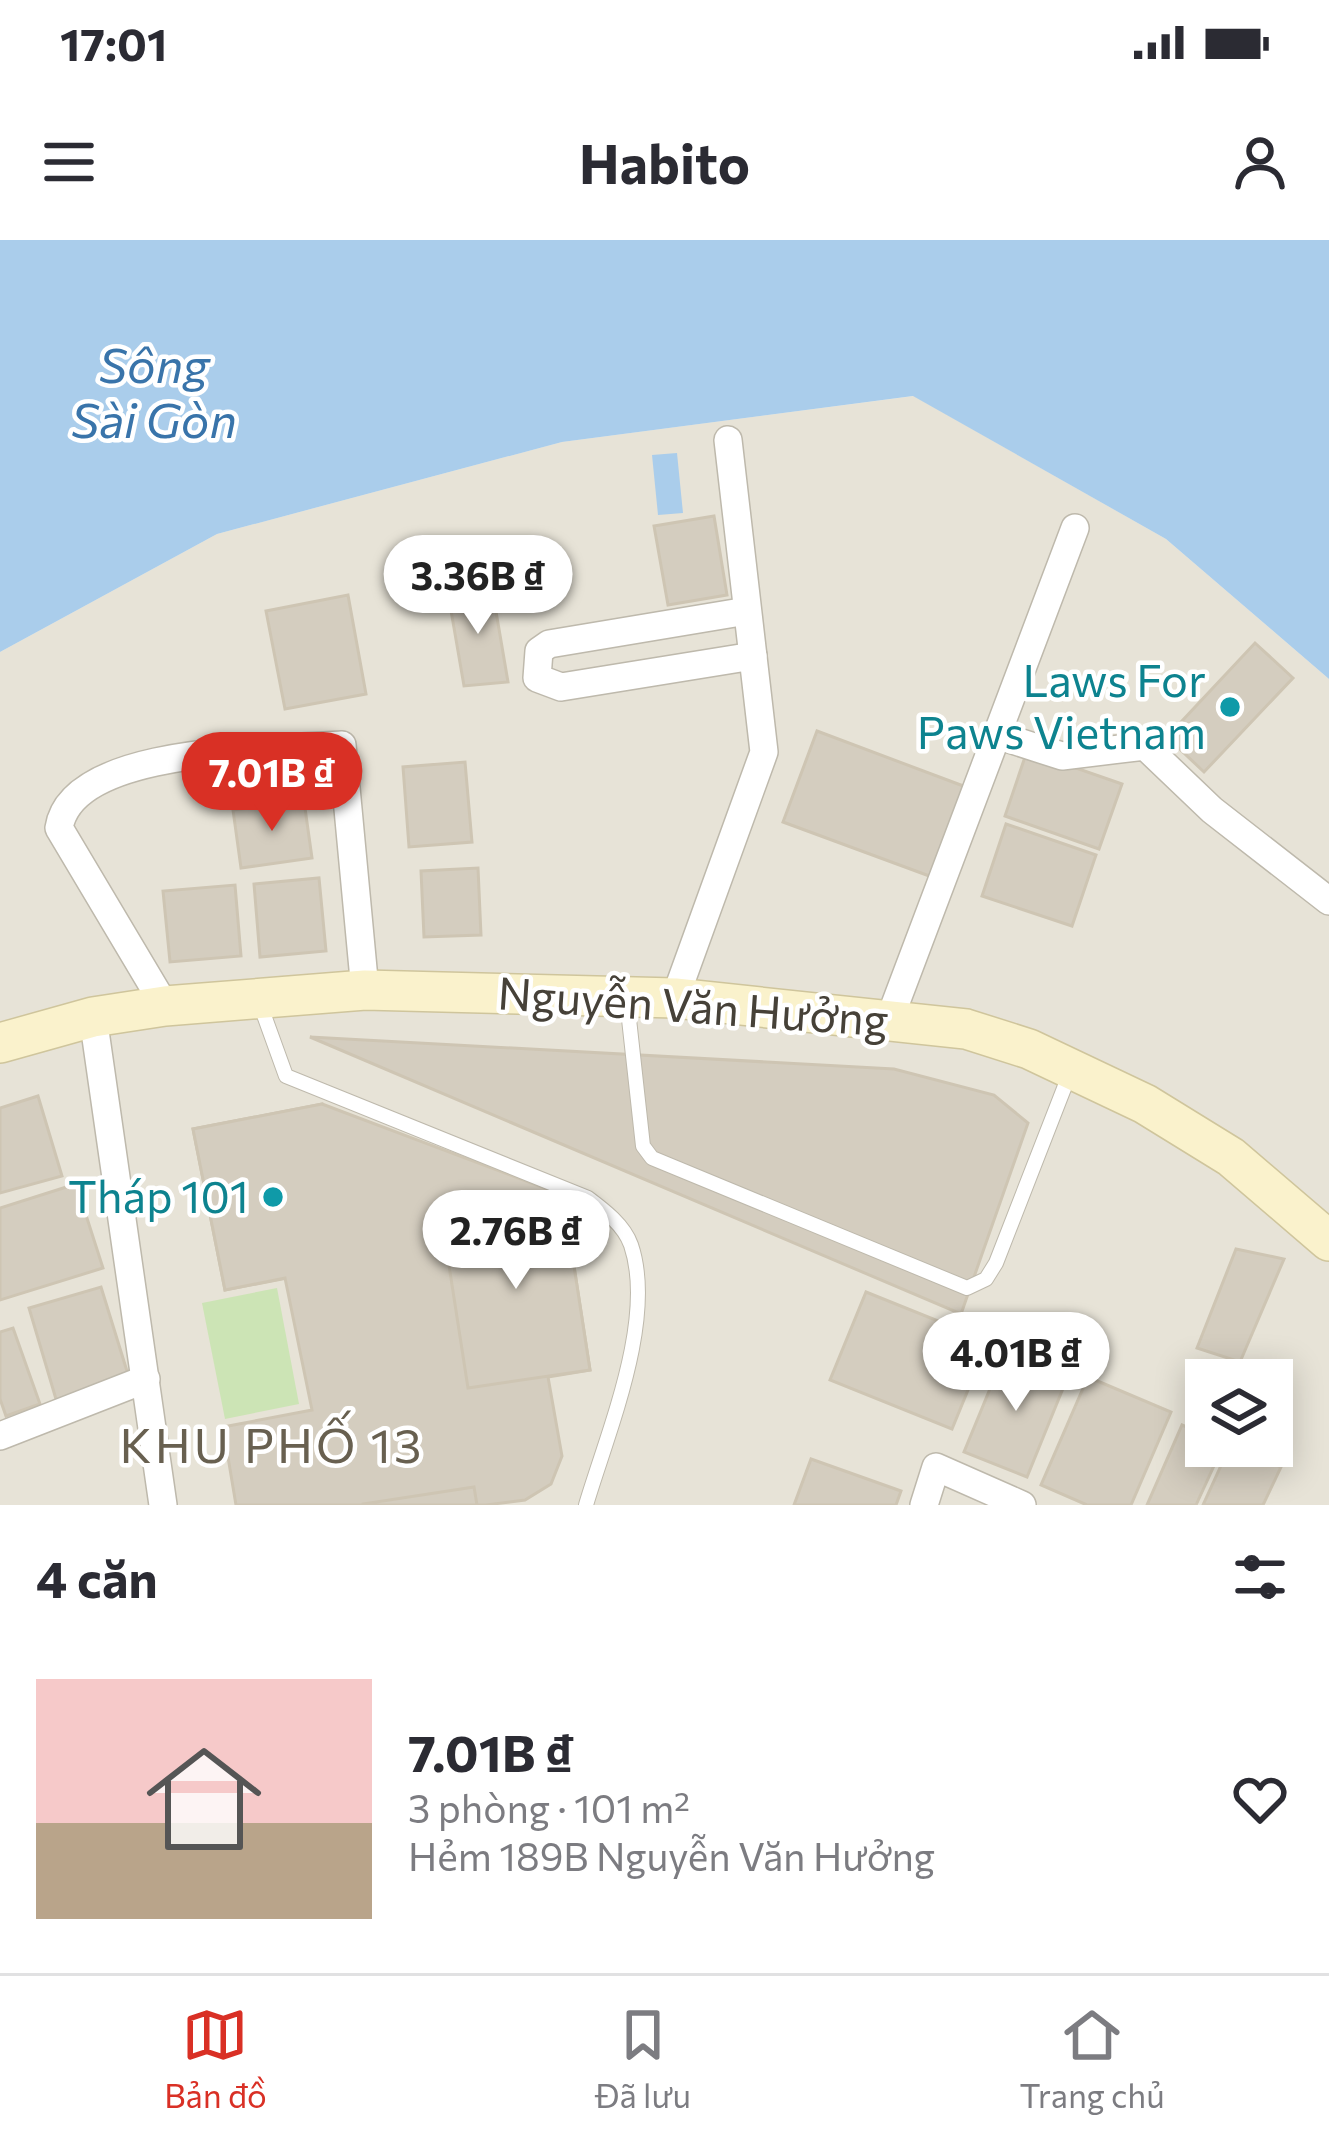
<!DOCTYPE html>
<html lang="vi">
<meta charset="utf-8">
<style>
:root{--surface:#fff;--page:#f2f2f3;--text:#2b2b33;--muted:#7c7c81;--line:#e1e1e2;--accent:#d93025}
body{margin:0;font-family:Commissioner,sans-serif;background:var(--page);color:var(--text);height:100vh;display:flex;flex-direction:column;font-size:45px;white-space:nowrap}
*{box-sizing:border-box;margin:0}
p{font-size:39px;color:var(--muted)}
.icon{flex:none;width:66px;height:66px;fill:none;stroke:currentColor;stroke-width:2;stroke-linecap:round;stroke-linejoin:round}
.map{position:relative;height:1265px;overflow:hidden}
.side{display:flex;flex-direction:column;background:var(--surface);flex:1}
.side>*{flex:none}
.tools{position:absolute;left:1185px;top:1119px;display:grid;gap:24px}
.tools a{display:grid;place-items:center;width:108px;height:108px;border-radius:0px;background:var(--surface);box-shadow:0 6px 30px #0003;font-size:60px}
.price{position:absolute;translate:-50% -102px;padding:0 27px;border-radius:42px;background:#fff;color:#222;font-size:39px;line-height:78px;filter:drop-shadow(0 3px 6px #0008)}
.price::after{content:'';position:absolute;left:50%;top:72px;width:36px;height:27px;margin-left:-18px;background:inherit;clip-path:polygon(0 0,100% 0,50% 100%)}
.price.active{background:var(--accent);color:#fff}
ul{padding:0;list-style:none}
li{display:flex;align-items:center;gap:36px;height:300px;padding:0 36px}
li span{display:grid;place-items:center;flex:none;width:336px;height:240px;border-radius:0px;color:#555}
li>.icon{margin-inline-start:auto}
span .icon{width:144px;height:144px;fill:#fffc;stroke-width:1}
li b{font-size:51px}
h2{display:flex;justify-content:space-between;align-items:center;height:144px;padding:0 36px;font-size:51px}
.status{display:flex;justify-content:space-between;align-items:center;height:84px;padding:0 60px;background:var(--surface);direction:ltr}
.status svg{height:33px;fill:currentColor}
header{display:flex;justify-content:space-between;align-items:center;height:156px;padding:0 36px;background:var(--surface);font-size:54px;font-weight:700}
.tabs{display:flex;justify-content:space-around;align-items:center;height:168px;border-top:3px solid var(--line);background:var(--surface);font-size:33px;color:var(--muted)}
.tabs a{display:grid;justify-items:center;gap:6px}
.tabs .active{color:var(--accent)}
.map>svg:first-child{display:block}
.residential{fill:#e7e3d7;fill-rule:evenodd}
.green{fill:#cce4b5}
.water{fill:#aacdeb}
.building{fill:#d4cdbf;stroke:#cec5b3;stroke-width:3}
.lines{fill:none;stroke-linecap:round;stroke-linejoin:round}
.service-casing{stroke:#beb9ac;stroke-width:16}
.minor-casing{stroke:#beb9ac;stroke-width:30}
.secondary-casing{stroke:#cfc59c;stroke-width:42}
.service{stroke:#fff;stroke-width:14}
.minor{stroke:#fff;stroke-width:27}
.secondary{stroke:#faf2cc;stroke-width:39}
.culture-dot{fill:#0f9aa8;stroke:#fff;stroke-width:4.5}
.labels{text-anchor:middle;stroke-width:9;stroke-linejoin:round;paint-order:stroke}
.culture-label{font-size:45px;fill:#0d838f;stroke:#fff;text-anchor:end}
.street-label{font-size:45px;fill:#464138;stroke:#fff}
.water-label{font-size:48px;font-style:italic;fill:#3974aa;stroke:#fff}
.neighbourhood-label{font-size:48px;letter-spacing:3px;fill:#686050;stroke:#fff}
</style>
<div class="status"><b>17:01</b><svg viewBox="0 0 49 12"><path d="M0 12V9h3v3zM5 12V6h3v6zM10 12V3h3v9zM15 12V0h3v12zM26 1h20v11H26zM47 4h2v5h-2z"/></svg></div>
<header><svg class="icon" aria-label="menu" viewBox="0 0 24 24"><path d="M4 6h16M4 12h16M4 18h16"/></svg>Habito<svg class="icon" aria-label="person" viewBox="0 0 24 24"><circle cx="12" cy="8" r="4"/><path d="M4 21q1-7 8-7t8 7"/></svg></header>
<div class="map">
<svg width="1329" height="1265" viewBox="0 0 1329 1265">
<rect width="100%" height="100%" fill="#f3f1e9"/>
<path class="residential" d="M914,156L1166,299L1329,439V1265H0V412L217,294L562,202ZM1206,1140H1272V1206H1206Z"/>
<polygon class="green" points="277,1048 299,1164 225,1179 202,1063"/>
<g class="water">
<polygon points="0,0 1329,0 1329,439 1166,299 913,156 562,202 217,294 0,412"/>
<polygon points="677,213 683,273 658,275 652,215"/>
</g>
<g class="building">
<polygon points="714,276 727,355 668,365 654,286"/>
<polygon points="492,348 508,442 464,446 448,353"/>
<polygon points="348,355 366,454 285,469 266,371"/>
<polygon points="1255,403 1293,438 1204,532 1167,497"/>
<polygon points="817,491 966,547 932,637 783,582"/>
<polygon points="1027,511 1122,544 1099,609 1005,576"/>
<polygon points="465,522 472,602 409,607 403,527"/>
<polygon points="304,561 312,618 241,628 233,570"/>
<polygon points="1006,584 1096,615 1072,686 982,656"/>
<polygon points="478,628 481,695 424,697 421,631"/>
<polygon points="319,638 326,711 260,717 254,644"/>
<polygon points="235,645 241,716 170,722 163,651"/>
<polygon points="310,797 894,829 994,855 1028,883 961,1074"/>
<polygon points="38,856 62,936 0,953 0,868"/>
<polygon points="322,864 354,1025 225,1050 193,889"/>
<polygon points="322,864 563,955 590,1130 548,1137 562,1216 551,1244 525,1260 486,1265 236,1265 223,1187 312,1170 285,1038 225,1050 193,889"/>
<polygon points="76,944 103,1028 0,1060 0,968"/>
<polygon points="563,955 590,1130 468,1148 441,974"/>
<polygon points="1236,1009 1284,1019 1240,1122 1197,1108"/>
<polygon points="101,1047 131,1144 58,1166 29,1068"/>
<polygon points="866,1052 988,1101 952,1189 830,1140"/>
<polygon points="13,1088 40,1164 6,1176 0,1159 0,1092"/>
<polygon points="1006,1110 1068,1136 1027,1237 964,1212"/>
<polygon points="1088,1137 1171,1172 1131,1265 1087,1265 1041,1245"/>
<polygon points="1182,1185 1206,1195 1206,1206 1223,1206 1196,1265 1147,1265"/>
<polygon points="1230,1206 1281,1227 1263,1265 1203,1265"/>
<polygon points="811,1219 901,1251 896,1265 794,1265"/>
<polygon points="474,1247 477,1265 363,1265 363,1264"/>
</g>
<g class="lines">
<defs>
<g id="service">
<polyline points="627,761 643,906 652,918 967,1048 986,1039 996,1023 1070,833"/>
<path d="M260,764L286,836L588,958C604,970 624,985 631,1005C656,1079 608,1191 586,1265"/>
</g>
<g id="minor">
<polyline points="747,371 549,404 539,411 537,438 561,447 753,416"/>
<polyline points="997,495 1062,516 1145,506 1212,570 1329,661"/>
<polyline points="675,758 764,512 728,200"/>
<path d="M165,766L59,588C72,505 277,510 342,505L365,750"/>
<polyline points="93,777 163,1265"/>
<polyline points="890,778 1075,288"/>
<polyline points="0,1196 146,1139"/>
<polyline points="924,1265 936,1227 1022,1265"/>
</g>
<polyline id="secondary" points="0,803 93,777 165,766 365,750 675,758 966,789 1029,809 1145,864 1231,917 1329,1001"/>
</defs>
<use href="#service" class="service-casing"/>
<use href="#minor" class="minor-casing"/>
<use href="#secondary" class="secondary-casing"/>
<use href="#service" class="service"/>
<use href="#minor" class="minor"/>
<use href="#secondary" class="secondary"/>
</g>
<g class="culture-dot">
<circle cx="1230" cy="467" r="12"/>
<circle cx="273" cy="957" r="12"/>
</g>
<g class="labels">
<g class="culture-label">
<text x="1206" y="457">Laws For<tspan x="1206" dy="52">Paws Vietnam</tspan></text>
<text x="249" y="973">Tháp 101</text>
</g>
<g class="street-label">
<text transform="translate(693 767) rotate(4)" y="16">Nguyễn Văn Hưởng</text>
</g>
<g class="water-label">
<text x="154" y="143">Sông<tspan x="154" dy="55">Sài Gòn</tspan></text>
</g>
<g class="neighbourhood-label">
<text x="272" y="1223">KHU PHỐ 13</text>
</g>
</g>
</svg>
<div class="tools">
<a><svg class="icon" aria-label="layers" viewBox="0 0 24 24"><path d="M12 4l9 5-9 5-9-5zM3 14l9 5 9-5"/></svg></a>
</div>
<b class="price" style="left:478px;top:397px">3.36B ₫</b>
<b class="price active" style="left:272px;top:594px">7.01B ₫</b>
<b class="price" style="left:516px;top:1052px">2.76B ₫</b>
<b class="price" style="left:1016px;top:1174px">4.01B ₫</b>
</div>
<section class="side">
<h2>4 căn<svg class="icon" aria-label="filters" viewBox="0 0 24 24"><path d="M4 7h16M4 17h16"/><circle cx="9" cy="7" r="2"/><circle cx="15" cy="17" r="2"/></svg></h2>
<ul>
<li><span style="background:linear-gradient(#f6c9c9 60%,#b9a48a 0)"><svg class="icon" aria-label="home" viewBox="0 0 24 24"><path d="M3 11l9-7 9 7M6 9v11h12V9"/></svg></span><div><b>7.01B ₫</b><p>3 phòng · 101 m²</p><p>Hẻm 189B Nguyễn Văn Hưởng</p></div><svg class="icon" aria-label="heart" viewBox="0 0 24 24"><path d="M12 20l-8-8c-3-5 5-10 8-4 3-6 11-1 8 4z"/></svg></li>
</ul>
</section>
<nav class="tabs">
<a class="active"><svg class="icon" aria-label="map" viewBox="0 0 24 24"><path d="M3 6l6-2 6 2 6-2v14l-6 2-6-2-6 2zM9 4v14M15 6v14"/></svg>Bản đồ</a>
<a><svg class="icon" aria-label="saved" viewBox="0 0 24 24"><path d="M7 4h10v16l-5-4-5 4z"/></svg>Đã lưu</a>
<a><svg class="icon" aria-label="home" viewBox="0 0 24 24"><path d="M3 11l9-7 9 7M6 9v11h12V9"/></svg>Trang chủ</a>
</nav>
